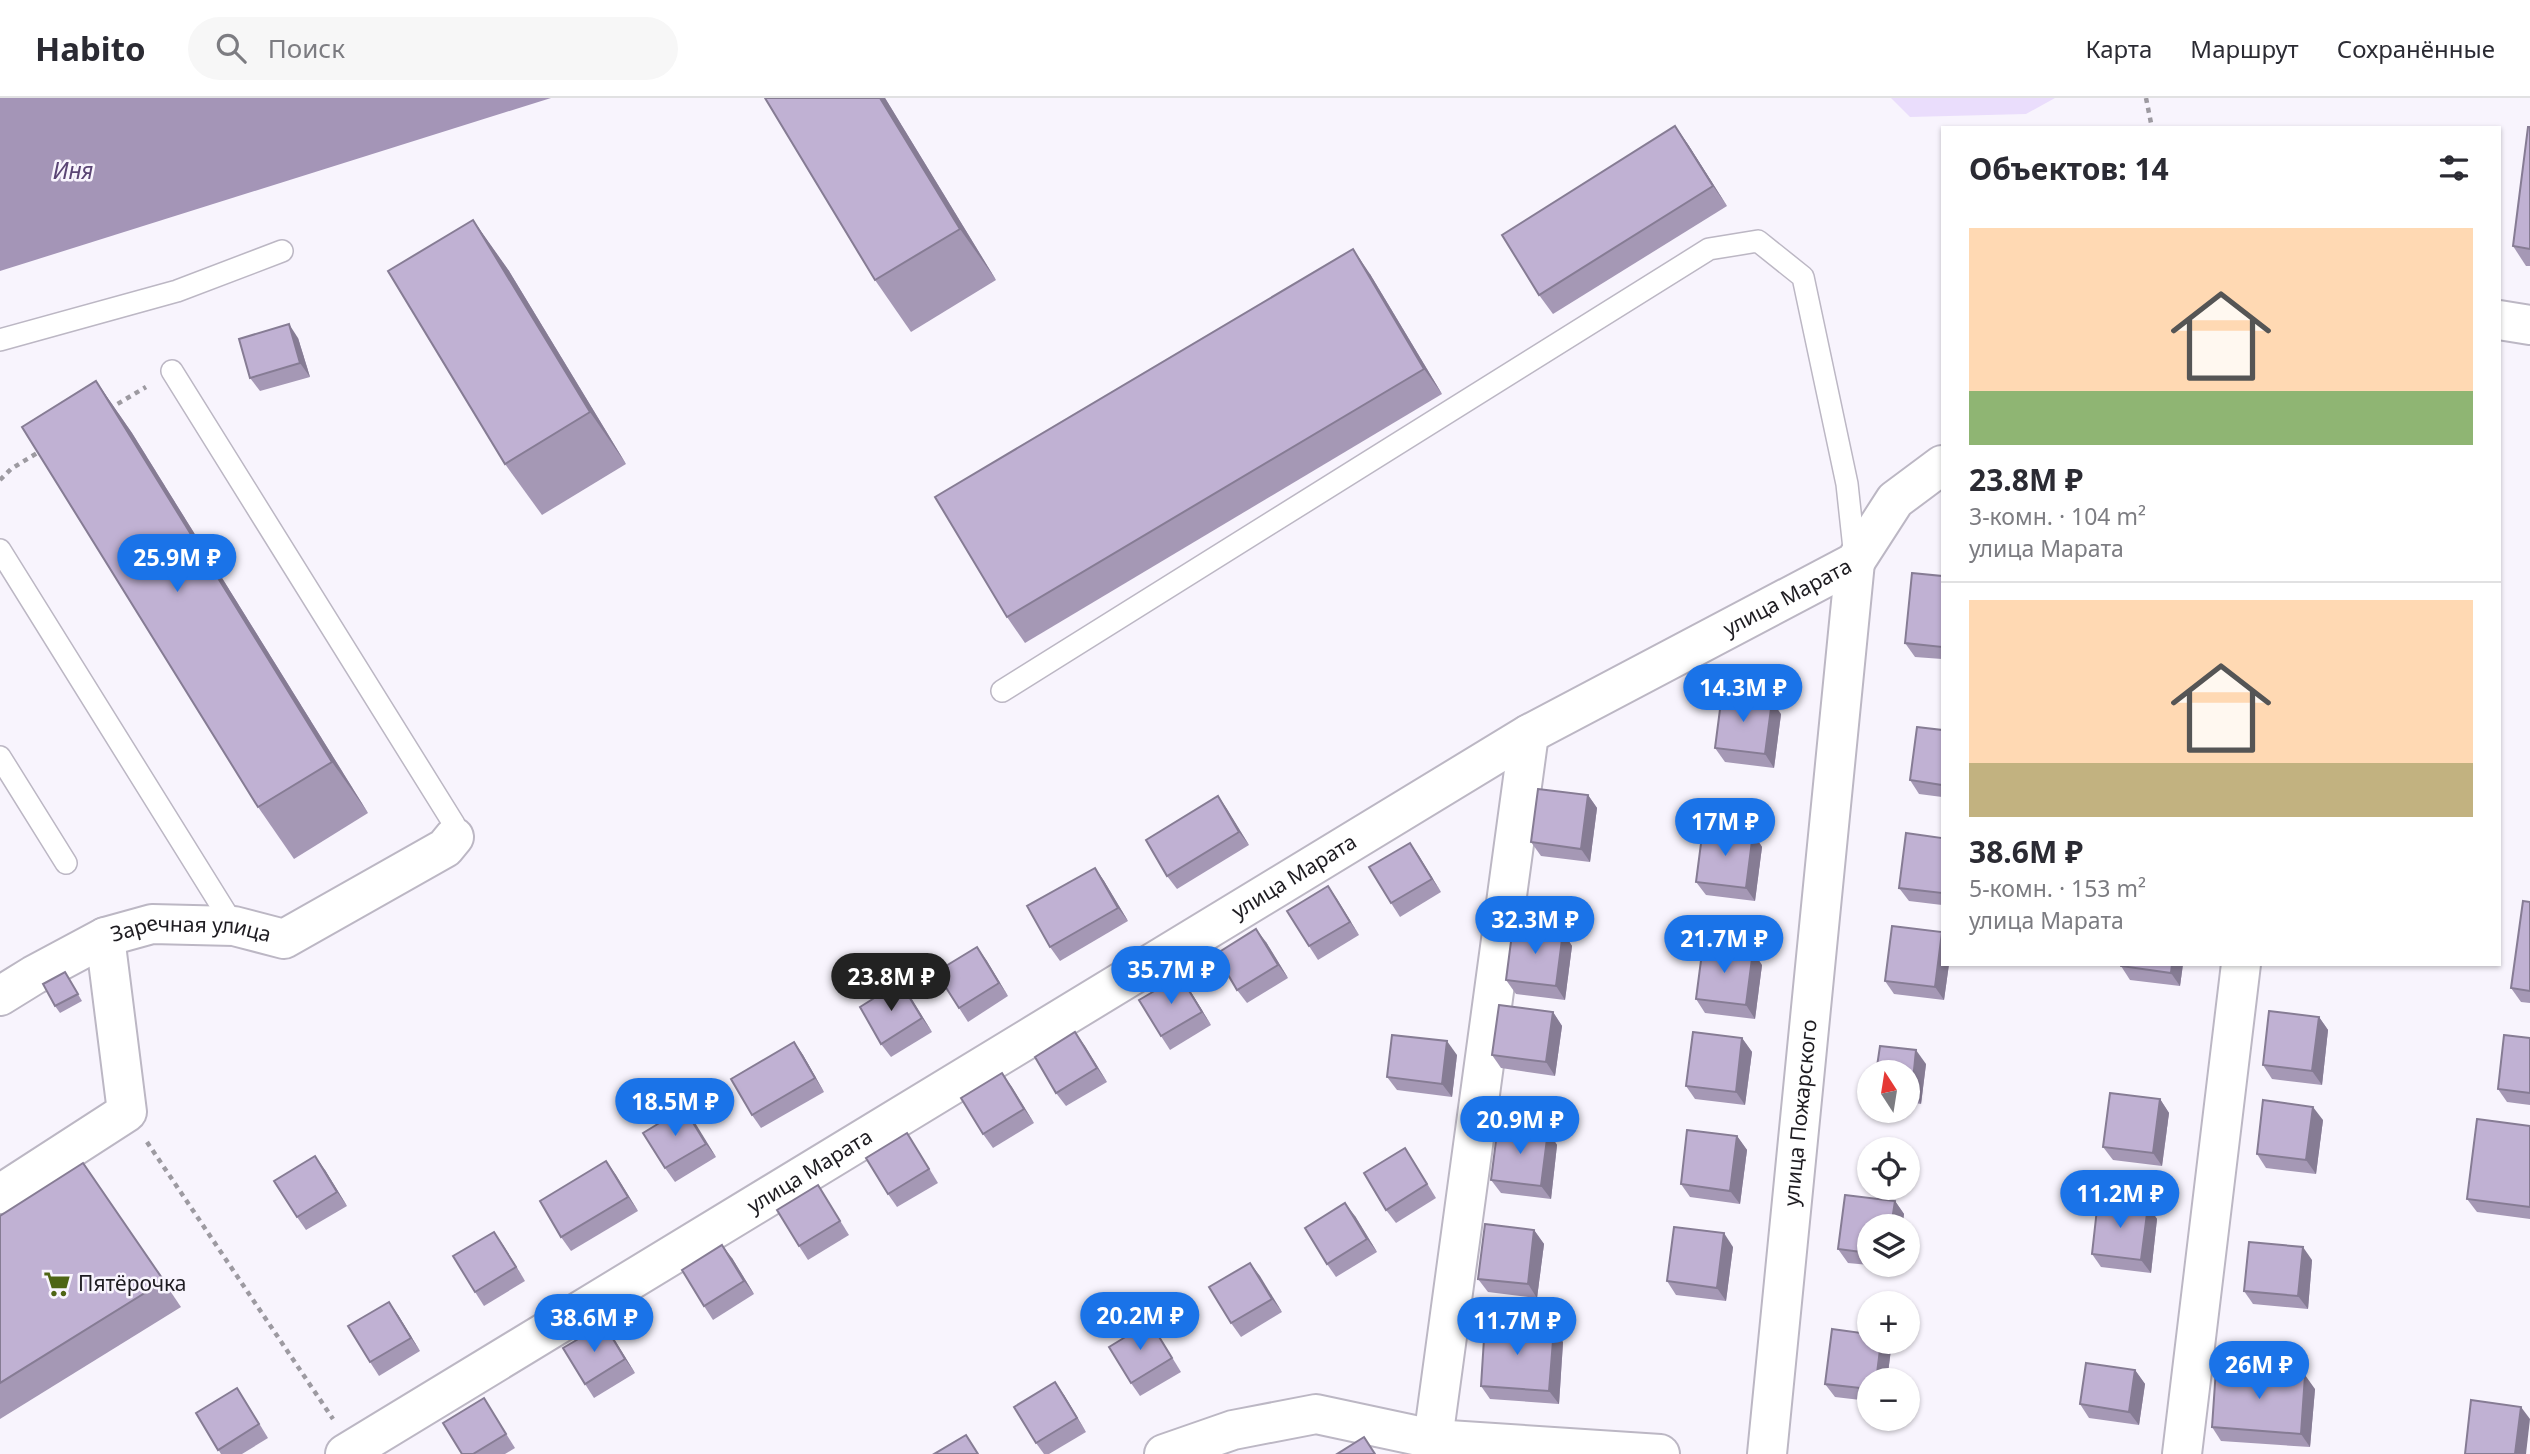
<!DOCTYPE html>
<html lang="ru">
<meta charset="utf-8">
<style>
:root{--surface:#fff;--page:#f7f7f7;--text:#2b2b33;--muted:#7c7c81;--line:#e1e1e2;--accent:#1a73e8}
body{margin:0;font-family:"Noto Sans",sans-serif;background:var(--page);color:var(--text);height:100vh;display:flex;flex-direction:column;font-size:26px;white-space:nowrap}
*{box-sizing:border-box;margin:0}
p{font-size:23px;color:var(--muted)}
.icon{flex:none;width:38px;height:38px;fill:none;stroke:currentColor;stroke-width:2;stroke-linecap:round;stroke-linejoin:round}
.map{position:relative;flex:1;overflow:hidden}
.sheet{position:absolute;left:1941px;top:28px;width:560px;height:840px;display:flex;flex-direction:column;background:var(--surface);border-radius:0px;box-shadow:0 2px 5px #0004}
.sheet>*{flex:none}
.needle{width:46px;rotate:348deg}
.tools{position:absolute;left:1857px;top:962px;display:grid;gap:14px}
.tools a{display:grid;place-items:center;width:63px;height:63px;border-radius:50%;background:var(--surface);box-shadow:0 2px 5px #0004;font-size:35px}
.price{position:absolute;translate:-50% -60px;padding:0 16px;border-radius:24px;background:var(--accent);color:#fff;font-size:23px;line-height:46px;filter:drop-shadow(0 2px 4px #0008)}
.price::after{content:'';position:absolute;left:50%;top:42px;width:21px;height:16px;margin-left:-10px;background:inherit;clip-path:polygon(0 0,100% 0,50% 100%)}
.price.selected{background:#222;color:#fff}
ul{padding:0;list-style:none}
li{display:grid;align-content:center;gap:14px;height:371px;padding:0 28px}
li+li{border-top:2px solid var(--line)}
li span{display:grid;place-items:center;height:217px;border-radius:0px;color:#555}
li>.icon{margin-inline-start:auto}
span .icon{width:126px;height:126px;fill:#fffc;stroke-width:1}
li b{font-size:30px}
h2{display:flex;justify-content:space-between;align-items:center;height:84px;padding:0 28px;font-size:30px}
header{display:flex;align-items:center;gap:42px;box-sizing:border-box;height:98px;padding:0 35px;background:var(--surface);border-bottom:2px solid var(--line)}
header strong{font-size:33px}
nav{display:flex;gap:38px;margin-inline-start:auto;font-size:24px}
.search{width:490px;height:63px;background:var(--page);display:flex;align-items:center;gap:18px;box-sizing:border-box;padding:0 24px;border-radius:38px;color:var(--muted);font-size:26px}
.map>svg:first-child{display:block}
.green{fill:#eaddfc}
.water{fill:#a495b7}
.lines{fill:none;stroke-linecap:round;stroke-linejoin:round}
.service-casing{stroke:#bcb7c4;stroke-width:24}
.minor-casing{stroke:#bcb7c4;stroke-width:42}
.path{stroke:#9d9aa1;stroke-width:4.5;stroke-dasharray:5 5;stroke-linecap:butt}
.service{stroke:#fff;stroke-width:21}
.minor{stroke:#fff;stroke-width:38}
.wall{fill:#a598b5}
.shaded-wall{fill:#867c94}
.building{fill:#c0b1d3;stroke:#867c94;stroke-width:2}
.labels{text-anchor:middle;stroke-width:5;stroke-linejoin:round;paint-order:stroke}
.street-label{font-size:21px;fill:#1e1c21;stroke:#f8f4fd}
.poi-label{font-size:21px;fill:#1e1c21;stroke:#f8f4fd;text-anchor:start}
.water-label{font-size:23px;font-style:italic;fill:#5a4474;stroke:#f8f4fd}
</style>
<header>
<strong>Habito</strong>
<div class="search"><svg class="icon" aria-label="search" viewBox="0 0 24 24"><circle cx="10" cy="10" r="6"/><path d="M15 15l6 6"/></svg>Поиск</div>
<nav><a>Карта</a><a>Маршрут</a><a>Сохранённые</a></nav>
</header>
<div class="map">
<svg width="2530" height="1356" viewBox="0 0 2530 1356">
<rect width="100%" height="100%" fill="#f8f4fd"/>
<polygon class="green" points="1891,0 2055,0 2026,16 1910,19"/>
<polygon class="water" points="0,0 551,0 0,173"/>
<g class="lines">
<defs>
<g id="service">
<polyline points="0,242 177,193 282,153"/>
<polyline points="172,273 454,726 454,739"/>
<polyline points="0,452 234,828"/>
<polyline points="1002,593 1709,151 1758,143 1803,179 1847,386 1855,460"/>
<polyline points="0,659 66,765"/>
</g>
<g id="minor">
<polyline points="2499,222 2530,227"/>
<path id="s1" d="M0,898L34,877L105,839L152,826L234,828L284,841L445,750L454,739"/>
<polyline points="0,1096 127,1014 105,839"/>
<path id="s2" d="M345,1356L1529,636L1855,464L1895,402L1942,367"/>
<polyline points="1164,1356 1233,1332 1316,1316 1433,1341 1660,1356"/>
<polyline points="1431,1356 1529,636"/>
<path id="s3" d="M1767,1356L1855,464"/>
<polyline points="2182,1356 2241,866"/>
</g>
</defs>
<use href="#service" class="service-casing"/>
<use href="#minor" class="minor-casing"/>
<g class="path">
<polyline points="2146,0 2152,30"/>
<polyline points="109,311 146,289"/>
<polyline points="0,382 11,371 42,352"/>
<polyline points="147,1044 333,1321"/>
</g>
<use href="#service" class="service"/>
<use href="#minor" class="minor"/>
</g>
<g class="wall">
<polygon points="765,0 885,0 996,182 911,234 875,182"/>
<polygon points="1675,28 1689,48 1727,108 1553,216 1539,197"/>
<polygon points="2530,29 2530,168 2526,168 2513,148"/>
<polygon points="473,122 509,173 626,366 542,417 505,366"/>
<polygon points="1370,176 1442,296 1025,545 1007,519"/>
<polygon points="298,240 310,279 260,293 250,280"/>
<polygon points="96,283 132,335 368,715 294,761 258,709"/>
<polygon points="1942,478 1942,561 1915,559 1905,545"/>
<polygon points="1781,616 1774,670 1725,664 1715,650"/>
<polygon points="1942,632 1942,699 1919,696 1910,682"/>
<polygon points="1588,697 1597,710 1590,764 1541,758 1531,744"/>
<polygon points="1218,698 1249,747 1177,791 1167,778"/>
<polygon points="1753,735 1762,749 1755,803 1706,797 1696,784"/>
<polygon points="1942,740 1942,807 1909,803 1899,790"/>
<polygon points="1410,745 1441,794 1400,819 1391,805"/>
<polygon points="1095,770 1104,783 1128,823 1060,863 1050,849"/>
<polygon points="1328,788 1359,837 1318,862 1309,848"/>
<polygon points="2530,804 2530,905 2521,904 2511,890"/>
<polygon points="1563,834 1572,848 1565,902 1516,896 1506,882"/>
<polygon points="1266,844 1288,880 1247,905 1237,892"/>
<polygon points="977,849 1008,898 968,924 959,910"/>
<polygon points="1942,866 1949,866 1944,902 1894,896 1885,883"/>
<polygon points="2183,866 2180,888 2130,882 2121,868"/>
<polygon points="1762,867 1755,921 1705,915 1696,901"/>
<polygon points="65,874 82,903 60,915 55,908"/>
<polygon points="900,884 932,934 891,959 881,946"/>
<polygon points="1189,891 1211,927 1170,952 1161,938"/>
<polygon points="1553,914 1562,928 1555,978 1501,970 1492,957"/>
<polygon points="2319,919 2328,932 2322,987 2272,981 2263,967"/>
<polygon points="1075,934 1107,984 1066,1008 1056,995"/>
<polygon points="1742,940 1752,954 1745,1007 1695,1001 1686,988"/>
<polygon points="2530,940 2530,1007 2507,1004 2498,991"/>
<polygon points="794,944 803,957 824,994 761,1030 752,1017"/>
<polygon points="1457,957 1452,999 1397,992 1387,979"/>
<polygon points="1926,966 1921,1006 1908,1004 1908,975"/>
<polygon points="1002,975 1034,1025 993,1050 983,1036"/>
<polygon points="2160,1001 2169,1015 2162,1068 2113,1062 2103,1049"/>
<polygon points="684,1010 716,1059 675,1084 665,1070"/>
<polygon points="2323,1022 2316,1076 2266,1070 2257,1056"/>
<polygon points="2530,1028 2530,1121 2477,1114 2467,1101"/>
<polygon points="1548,1033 1557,1047 1551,1101 1501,1095 1491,1082"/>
<polygon points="1737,1038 1747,1052 1740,1106 1690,1099 1681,1086"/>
<polygon points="916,1049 938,1085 897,1109 888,1096"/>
<polygon points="606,1063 638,1113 571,1153 561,1139"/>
<polygon points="1414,1064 1436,1100 1396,1125 1386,1112"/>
<polygon points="325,1072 347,1108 306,1132 297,1119"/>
<polygon points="818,1087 849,1137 808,1162 799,1148"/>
<polygon points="101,1091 181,1209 0,1321 0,1118"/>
<polygon points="1895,1103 1904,1116 1902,1129 1869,1129 1869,1167 1848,1165 1838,1151"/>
<polygon points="2148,1108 2157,1121 2151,1175 2101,1169 2092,1156"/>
<polygon points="1355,1118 1377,1154 1336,1179 1327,1166"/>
<polygon points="1534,1132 1544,1146 1537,1200 1488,1194 1478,1181"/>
<polygon points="503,1147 525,1183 484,1208 475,1194"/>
<polygon points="1733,1149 1726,1203 1676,1197 1667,1183"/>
<polygon points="732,1160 754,1196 713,1222 704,1208"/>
<polygon points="2312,1162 2308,1211 2253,1206 2244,1193"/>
<polygon points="1250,1165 1282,1214 1241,1239 1231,1225"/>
<polygon points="1869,1167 1898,1167 1897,1171"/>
<polygon points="398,1217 420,1253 379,1278 370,1264"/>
<polygon points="604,1226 635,1275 594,1300 585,1286"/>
<polygon points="1159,1238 1181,1274 1140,1298 1131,1285"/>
<polygon points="1563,1244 1559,1306 1490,1301 1481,1288"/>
<polygon points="1891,1251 1887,1283 1869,1283 1869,1303 1835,1299 1825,1286"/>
<polygon points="2135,1272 2145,1286 2139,1327 2089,1320 2080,1306"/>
<polygon points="2315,1291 2310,1349 2221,1343 2212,1329"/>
<polygon points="1064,1297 1086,1334 1049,1356 1044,1356 1036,1345"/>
<polygon points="484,1300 515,1350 505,1356 462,1356"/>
<polygon points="246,1304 268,1340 242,1356 221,1356 196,1315"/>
</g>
<g class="shaded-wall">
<polygon points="880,0 885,0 996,182 960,131"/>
<polygon points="1675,28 1689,48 1727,108 1713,88"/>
<polygon points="473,122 509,173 626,366 590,314"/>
<polygon points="1353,151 1370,176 1442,296 1424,271"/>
<polygon points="289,226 298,240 310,279 300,265"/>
<polygon points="96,283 132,335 368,715 332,664"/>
<polygon points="1772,603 1781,616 1774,670 1765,656"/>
<polygon points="1588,697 1597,710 1590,764 1581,751"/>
<polygon points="1218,698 1227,711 1249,747 1239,734"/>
<polygon points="1753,735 1762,749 1755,803 1746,790"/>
<polygon points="1410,745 1419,758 1441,794 1432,781"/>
<polygon points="1095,770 1104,783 1128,823 1118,810"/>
<polygon points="1328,788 1337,801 1359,837 1350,824"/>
<polygon points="1256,831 1266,844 1288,880 1278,867"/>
<polygon points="1563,834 1572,848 1565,902 1556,888"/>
<polygon points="1942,834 1942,866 1949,866 1944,902 1935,889"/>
<polygon points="977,849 987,863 1008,898 999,885"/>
<polygon points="1753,853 1762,867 1755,921 1746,907"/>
<polygon points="2172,866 2183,866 2180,888 2171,875"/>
<polygon points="1180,878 1189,891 1211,927 1202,914"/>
<polygon points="900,884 910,898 932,934 922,920"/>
<polygon points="1553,914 1562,928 1555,978 1546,964"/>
<polygon points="2319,919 2328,932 2322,987 2312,973"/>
<polygon points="1075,934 1085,948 1107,984 1097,970"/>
<polygon points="1742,940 1752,954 1745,1007 1736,994"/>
<polygon points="1447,943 1457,957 1452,999 1442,986"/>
<polygon points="794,944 803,957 824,994 815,980"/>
<polygon points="1916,952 1926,966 1921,1006 1912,992"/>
<polygon points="1002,975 1012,989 1034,1025 1024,1011"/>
<polygon points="2160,1001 2169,1015 2162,1068 2153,1055"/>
<polygon points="2313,1009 2323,1022 2316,1076 2306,1062"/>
<polygon points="684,1010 694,1023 716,1059 706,1046"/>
<polygon points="1548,1033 1557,1047 1551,1101 1541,1088"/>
<polygon points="1737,1038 1747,1052 1740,1106 1730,1093"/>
<polygon points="315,1058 325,1072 347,1108 337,1094"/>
<polygon points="606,1063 616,1077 638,1113 628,1099"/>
<polygon points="1895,1103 1904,1116 1902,1129 1891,1129"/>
<polygon points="1345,1105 1355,1118 1377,1154 1367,1141"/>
<polygon points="2148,1108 2157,1121 2151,1175 2141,1162"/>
<polygon points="1534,1132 1544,1146 1537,1200 1528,1186"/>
<polygon points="494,1134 503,1147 525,1183 516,1169"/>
<polygon points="1724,1135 1733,1149 1726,1203 1717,1190"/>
<polygon points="722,1147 732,1160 754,1196 744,1183"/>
<polygon points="2303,1149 2312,1162 2308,1211 2298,1198"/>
<polygon points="1250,1165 1260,1178 1282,1214 1272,1201"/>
<polygon points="389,1204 398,1217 420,1253 411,1240"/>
<polygon points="604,1226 613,1239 635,1275 625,1261"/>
<polygon points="1554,1230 1563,1244 1559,1306 1549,1293"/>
<polygon points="1881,1244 1887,1244 1891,1251 1887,1283 1876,1283"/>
<polygon points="2135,1272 2145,1286 2139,1327 2129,1314"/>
<polygon points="2305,1277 2315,1291 2310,1349 2301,1336"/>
<polygon points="1055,1284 1064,1297 1086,1334 1077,1320"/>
<polygon points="2521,1309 2530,1321 2526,1356 2515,1356"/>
</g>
<g class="building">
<polygon points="765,0 880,0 960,131 875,182"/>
<polygon points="1675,28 1713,88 1539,197 1502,137"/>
<polygon points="2528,29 2530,29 2530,151 2513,148"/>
<polygon points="473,122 590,314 505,366 388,173"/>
<polygon points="1353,151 1424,271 1007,519 935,399"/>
<polygon points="289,226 300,265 250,280 239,241"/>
<polygon points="96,283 332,664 258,709 22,329"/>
<polygon points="1912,475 1942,478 1942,549 1905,545"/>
<polygon points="1722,596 1772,603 1765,656 1715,650"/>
<polygon points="1917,629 1942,632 1942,687 1910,682"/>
<polygon points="1538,691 1588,697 1581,751 1531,744"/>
<polygon points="1218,698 1239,734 1167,778 1146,742"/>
<polygon points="1703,730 1753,735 1746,790 1696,784"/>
<polygon points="1906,735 1942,740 1942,795 1899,790"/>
<polygon points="1410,745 1432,781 1391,805 1369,769"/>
<polygon points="1095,770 1118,810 1050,849 1027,808"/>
<polygon points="1328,788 1350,824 1309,848 1287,813"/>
<polygon points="2523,803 2530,804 2530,893 2511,890"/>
<polygon points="1513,828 1563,834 1556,888 1506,882"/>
<polygon points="1892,828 1942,834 1935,889 1885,883"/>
<polygon points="1256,831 1278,867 1237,892 1216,856"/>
<polygon points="1703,847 1753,853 1746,907 1696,901"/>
<polygon points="977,849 999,885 959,910 936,874"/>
<polygon points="2121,866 2172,866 2171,875 2121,868"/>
<polygon points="65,874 78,896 55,908 43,886"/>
<polygon points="1180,878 1202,914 1161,938 1139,902"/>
<polygon points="900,884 922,920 881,946 860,909"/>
<polygon points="1499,907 1553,914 1546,964 1492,957"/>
<polygon points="2269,913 2319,919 2312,973 2263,967"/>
<polygon points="1075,934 1097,970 1056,995 1035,959"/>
<polygon points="1693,934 1742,940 1736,994 1686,988"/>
<polygon points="1392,937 1447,943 1442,986 1387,979"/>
<polygon points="2504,937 2530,940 2530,995 2498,991"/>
<polygon points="794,944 815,980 752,1017 731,981"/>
<polygon points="1880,948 1916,952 1912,992 1908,992 1908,975 1876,975"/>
<polygon points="1002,975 1024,1011 983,1036 961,1000"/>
<polygon points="2110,995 2160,1001 2153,1055 2103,1049"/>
<polygon points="2263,1002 2313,1009 2306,1062 2257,1056"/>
<polygon points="684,1010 706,1046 665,1070 643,1035"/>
<polygon points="2477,1021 2530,1028 2530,1109 2467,1101"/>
<polygon points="1498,1027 1548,1033 1541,1088 1491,1082"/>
<polygon points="1687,1032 1737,1038 1730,1093 1681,1086"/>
<polygon points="907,1035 929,1071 888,1096 866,1060"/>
<polygon points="1405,1050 1427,1086 1386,1112 1364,1075"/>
<polygon points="315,1058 337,1094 297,1119 274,1083"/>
<polygon points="606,1063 628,1099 561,1139 540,1103"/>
<polygon points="83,1065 164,1183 0,1285 0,1118"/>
<polygon points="818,1087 840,1123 799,1148 777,1112"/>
<polygon points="1845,1097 1895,1103 1891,1129 1869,1129 1869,1155 1838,1151"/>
<polygon points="2098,1102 2148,1108 2141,1162 2092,1156"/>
<polygon points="1345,1105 1367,1141 1327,1166 1305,1130"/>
<polygon points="1485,1126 1534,1132 1528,1186 1478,1181"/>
<polygon points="1674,1129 1724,1135 1717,1190 1667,1183"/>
<polygon points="494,1134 516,1169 475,1194 453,1158"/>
<polygon points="2249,1144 2303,1149 2298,1198 2244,1193"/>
<polygon points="722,1147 744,1183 704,1208 682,1172"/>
<polygon points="1250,1165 1272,1201 1231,1225 1209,1189"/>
<polygon points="389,1204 411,1240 370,1264 348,1228"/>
<polygon points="1150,1224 1172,1260 1131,1285 1109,1249"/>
<polygon points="1485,1225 1554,1230 1549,1293 1481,1288"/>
<polygon points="604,1226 625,1261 585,1286 563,1250"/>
<polygon points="1832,1231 1869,1236 1869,1244 1881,1244 1876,1283 1869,1283 1869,1291 1825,1286"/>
<polygon points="2086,1265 2135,1272 2129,1314 2080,1306"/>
<polygon points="2216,1271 2305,1277 2301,1336 2212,1329"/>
<polygon points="1055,1284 1077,1320 1036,1345 1014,1309"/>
<polygon points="237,1290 259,1326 218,1352 196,1315"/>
<polygon points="484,1300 506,1336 473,1356 462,1356 443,1325"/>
<polygon points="2471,1302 2521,1309 2515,1356 2465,1356"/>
<polygon points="966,1337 978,1356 934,1356"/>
<polygon points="1364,1339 1375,1356 1337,1356"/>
</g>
<defs>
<symbol id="supermarket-bare" viewBox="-9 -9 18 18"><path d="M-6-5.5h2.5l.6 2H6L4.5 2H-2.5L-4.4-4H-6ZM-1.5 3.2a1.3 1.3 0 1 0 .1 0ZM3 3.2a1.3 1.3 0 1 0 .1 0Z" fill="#4e6514" stroke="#f8f4fd" stroke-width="2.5" paint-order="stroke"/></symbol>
</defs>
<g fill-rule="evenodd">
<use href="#supermarket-bare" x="38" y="1167" width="38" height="38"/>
</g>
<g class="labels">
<g class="street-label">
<text dy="7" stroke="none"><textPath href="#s2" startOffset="1678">улица Марата</textPath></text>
<text dy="7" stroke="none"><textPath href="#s2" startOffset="1111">улица Марата</textPath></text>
<text dy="7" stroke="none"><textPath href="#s1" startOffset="208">Заречная улица</textPath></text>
<text dy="7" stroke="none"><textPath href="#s3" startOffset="343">улица Пожарского</textPath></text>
<text dy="7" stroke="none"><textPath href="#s2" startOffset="544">улица Марата</textPath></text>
</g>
<g class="poi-label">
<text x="78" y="1193">Пятёрочка</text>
</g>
<g class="water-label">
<text x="73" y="81">Иня</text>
</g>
</g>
</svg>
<div class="tools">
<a><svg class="needle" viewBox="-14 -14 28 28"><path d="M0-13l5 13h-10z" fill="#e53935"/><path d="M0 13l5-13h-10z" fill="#7c7c81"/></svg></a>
<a><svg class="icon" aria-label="locate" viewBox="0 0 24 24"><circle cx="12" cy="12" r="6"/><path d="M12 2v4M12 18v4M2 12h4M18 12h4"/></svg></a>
<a><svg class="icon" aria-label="layers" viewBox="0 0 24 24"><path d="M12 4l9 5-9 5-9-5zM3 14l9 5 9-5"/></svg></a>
<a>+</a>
<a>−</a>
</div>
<b class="price" style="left:177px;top:496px">25.9M ₽</b>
<b class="price" style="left:1743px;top:626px">14.3M ₽</b>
<b class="price" style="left:1725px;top:760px">17M ₽</b>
<b class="price" style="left:1535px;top:858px">32.3M ₽</b>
<b class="price" style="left:1724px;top:877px">21.7M ₽</b>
<b class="price" style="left:1171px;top:908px">35.7M ₽</b>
<b class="price selected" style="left:891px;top:915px">23.8M ₽</b>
<b class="price" style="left:675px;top:1040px">18.5M ₽</b>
<b class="price" style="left:1520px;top:1058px">20.9M ₽</b>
<b class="price" style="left:2120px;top:1132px">11.2M ₽</b>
<b class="price" style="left:1140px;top:1254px">20.2M ₽</b>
<b class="price" style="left:594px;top:1256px">38.6M ₽</b>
<b class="price" style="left:1517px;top:1259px">11.7M ₽</b>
<b class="price" style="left:2259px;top:1303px">26M ₽</b>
<section class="sheet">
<h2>Объектов: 14<svg class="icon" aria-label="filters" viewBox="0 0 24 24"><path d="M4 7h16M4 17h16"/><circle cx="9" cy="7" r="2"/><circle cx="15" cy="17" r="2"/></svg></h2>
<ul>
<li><span style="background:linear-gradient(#ffd9b3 75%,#8fb573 0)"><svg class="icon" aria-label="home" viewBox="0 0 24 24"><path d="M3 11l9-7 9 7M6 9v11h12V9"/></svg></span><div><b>23.8M ₽</b><p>3-комн. · 104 m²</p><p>улица Марата</p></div></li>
<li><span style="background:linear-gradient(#ffd9b3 75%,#c2b280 0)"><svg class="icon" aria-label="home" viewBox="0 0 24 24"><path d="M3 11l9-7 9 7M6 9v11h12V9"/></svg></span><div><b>38.6M ₽</b><p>5-комн. · 153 m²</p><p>улица Марата</p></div></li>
</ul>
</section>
</div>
